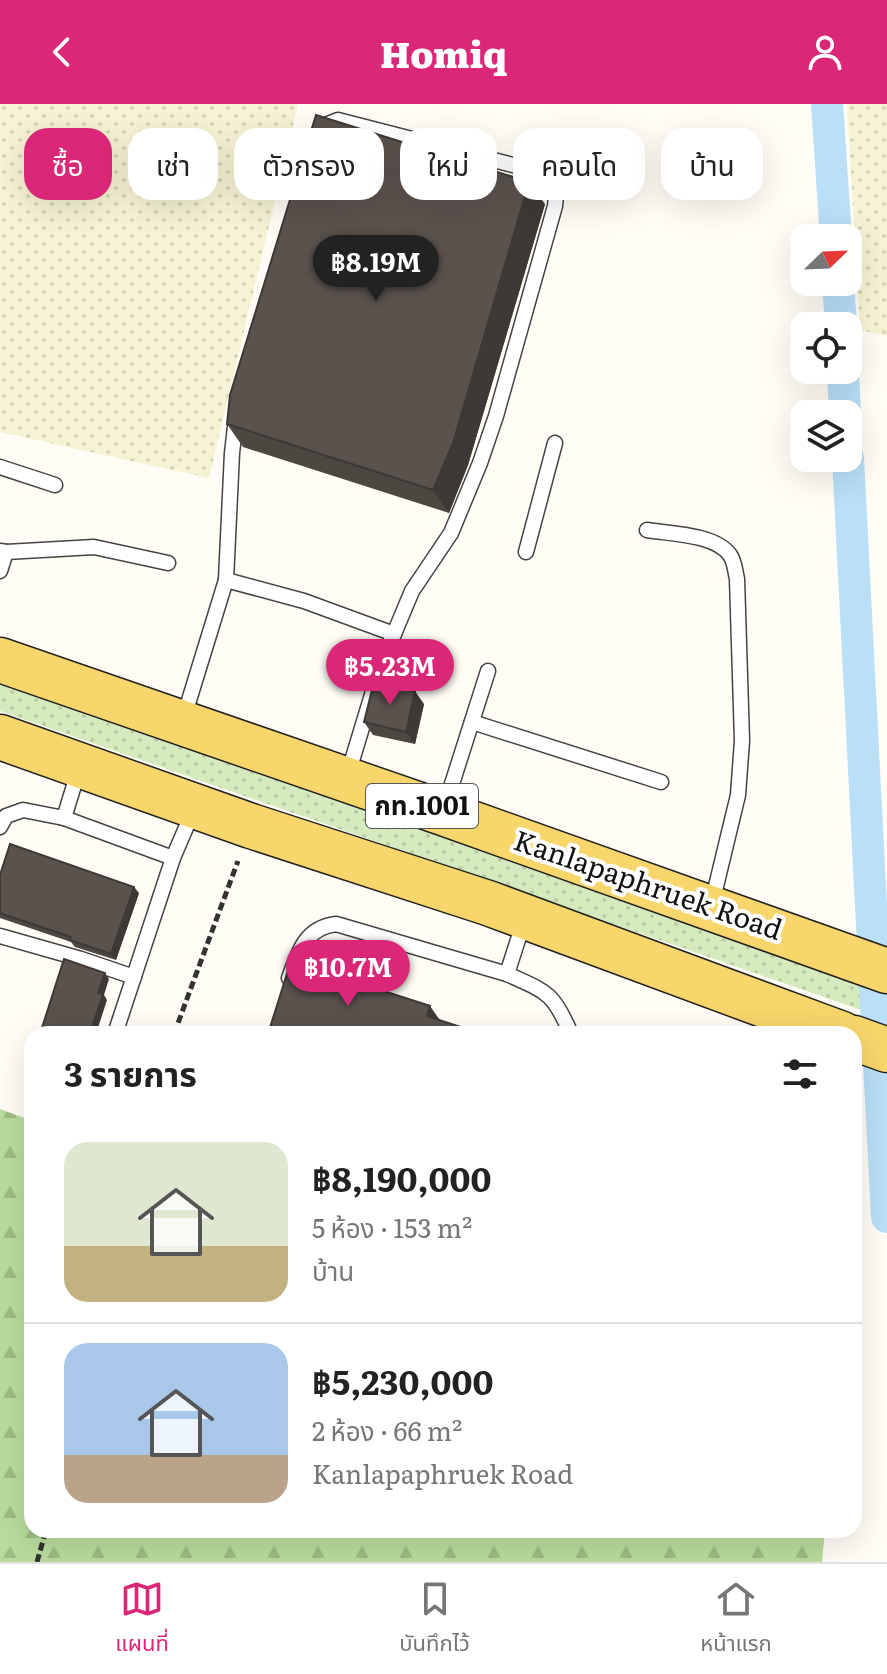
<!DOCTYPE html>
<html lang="th">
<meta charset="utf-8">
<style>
:root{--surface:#fff;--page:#f2f2f2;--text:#222;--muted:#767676;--line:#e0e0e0;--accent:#db2777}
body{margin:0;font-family:Literata,"Noto Sans Thai",serif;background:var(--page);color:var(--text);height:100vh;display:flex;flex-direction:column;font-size:30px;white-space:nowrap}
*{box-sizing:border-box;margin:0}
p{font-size:26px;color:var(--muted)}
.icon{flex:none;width:44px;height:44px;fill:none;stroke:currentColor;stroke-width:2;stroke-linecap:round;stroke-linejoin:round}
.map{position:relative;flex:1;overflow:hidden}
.panel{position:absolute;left:24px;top:922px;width:838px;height:512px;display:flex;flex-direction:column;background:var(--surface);border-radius:24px;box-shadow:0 8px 32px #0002}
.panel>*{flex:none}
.guide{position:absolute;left:24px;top:24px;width:840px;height:72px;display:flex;gap:16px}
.needle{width:52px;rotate:67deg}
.controls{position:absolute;left:790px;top:120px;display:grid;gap:16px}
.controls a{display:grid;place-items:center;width:72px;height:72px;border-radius:16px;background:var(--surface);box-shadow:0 8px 32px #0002;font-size:40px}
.price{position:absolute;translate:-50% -68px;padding:0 18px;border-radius:28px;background:var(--accent);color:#fff;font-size:26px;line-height:52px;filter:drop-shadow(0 2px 4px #0008)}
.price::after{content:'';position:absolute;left:50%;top:48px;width:24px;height:18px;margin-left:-12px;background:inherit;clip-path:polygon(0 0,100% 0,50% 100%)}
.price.on{background:#222;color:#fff}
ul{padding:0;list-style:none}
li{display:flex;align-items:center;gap:24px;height:200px;padding:0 40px}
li+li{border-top:2px solid var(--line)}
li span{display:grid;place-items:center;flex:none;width:224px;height:160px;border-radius:24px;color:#555}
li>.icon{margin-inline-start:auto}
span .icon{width:96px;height:96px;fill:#fffc;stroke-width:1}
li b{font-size:34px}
h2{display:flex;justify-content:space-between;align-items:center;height:96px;padding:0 40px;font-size:34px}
.pill{padding:0 28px;border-radius:24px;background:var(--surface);box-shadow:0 8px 32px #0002;font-size:28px;line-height:72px}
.pill.on{background:var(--accent);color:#fff}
header{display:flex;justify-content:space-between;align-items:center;height:104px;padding:0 40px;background:var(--accent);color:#fff;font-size:36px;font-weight:800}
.dock{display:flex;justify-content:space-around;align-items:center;height:112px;border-top:2px solid var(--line);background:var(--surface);font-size:22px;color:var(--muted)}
.dock a{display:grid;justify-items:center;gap:4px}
.dock .on{color:var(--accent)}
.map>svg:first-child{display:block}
.farmland{fill:url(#farmland-dots)}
.grass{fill:url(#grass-dots)}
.forest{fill:url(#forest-firs)}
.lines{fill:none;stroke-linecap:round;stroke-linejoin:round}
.canal{stroke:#b9e0f7;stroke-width:32}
.lane-casing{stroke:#444;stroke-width:17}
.primary-casing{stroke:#222;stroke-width:47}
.path{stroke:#333;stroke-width:5;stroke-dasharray:8 4;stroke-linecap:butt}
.lane{stroke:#fff;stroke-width:14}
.primary{stroke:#f9d66b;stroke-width:44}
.wall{fill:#4d4742}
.shaded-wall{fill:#3f3936}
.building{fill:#5a524d;stroke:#3f3936;stroke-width:2}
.labels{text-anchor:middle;stroke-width:8;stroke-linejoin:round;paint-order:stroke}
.shield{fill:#fff;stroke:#585858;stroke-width:2}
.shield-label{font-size:26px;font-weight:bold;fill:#111}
.street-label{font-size:28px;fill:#111;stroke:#fff}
</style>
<header><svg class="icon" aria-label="back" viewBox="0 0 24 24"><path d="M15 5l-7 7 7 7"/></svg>Homiq<svg class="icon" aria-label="person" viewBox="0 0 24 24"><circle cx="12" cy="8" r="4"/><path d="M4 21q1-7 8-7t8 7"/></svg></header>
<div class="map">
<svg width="887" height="1458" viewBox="0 0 887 1458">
<defs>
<pattern id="farmland-dots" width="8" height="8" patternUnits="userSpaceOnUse" patternTransform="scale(2)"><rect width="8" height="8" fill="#f6f3d4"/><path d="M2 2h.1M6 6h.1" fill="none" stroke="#d2cfb5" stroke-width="1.8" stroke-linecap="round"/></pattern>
<pattern id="grass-dots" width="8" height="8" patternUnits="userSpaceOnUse" patternTransform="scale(2)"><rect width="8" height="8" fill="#d5ebbd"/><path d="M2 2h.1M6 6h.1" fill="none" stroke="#b6c8a1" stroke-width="1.8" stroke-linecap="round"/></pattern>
<pattern id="forest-firs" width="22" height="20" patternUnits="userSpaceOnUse" patternTransform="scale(2)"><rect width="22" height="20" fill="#b9dc9c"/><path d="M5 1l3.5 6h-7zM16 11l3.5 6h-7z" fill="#9ebc85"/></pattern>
</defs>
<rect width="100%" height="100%" fill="#fffdf5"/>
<g class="farmland">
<polygon points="0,0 298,0 209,374 0,328"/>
<polygon points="847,0 887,0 887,232 860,226"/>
</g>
<polygon class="grass" points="0,578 887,887 887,915 0,607"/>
<polygon class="forest" points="0,1005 32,1017 32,1426 825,1426 822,1458 0,1458"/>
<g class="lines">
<g class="canal">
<polyline points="827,0 836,134"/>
<polyline points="838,178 841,222"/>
<polyline points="843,266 845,310"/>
<polyline points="848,354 887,1113"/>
</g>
<defs>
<g id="lane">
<polyline points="0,363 55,381"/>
<path d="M647,426C671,430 715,430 730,451C735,458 735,467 737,475L742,637L738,691L712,799"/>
<polyline points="0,447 6,448 0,467"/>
<polyline points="6,448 94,443 168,459"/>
<polyline points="526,448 555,339"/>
<polyline points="226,476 232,349 236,314"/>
<path d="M183,616L226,476L304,497L394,530L412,487L451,429L480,359L496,312L555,102C557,87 555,79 544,69L338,16L323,22L320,26"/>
<polyline points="472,618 661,678"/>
<polyline points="348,670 384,551 394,530"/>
<polyline points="444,705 488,567"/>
<polyline points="64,714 79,665"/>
<polyline points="0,723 6,712 23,706 64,714 173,754 115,930"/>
<polyline points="173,754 194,705"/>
<polyline points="0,832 81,855 134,873"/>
<path d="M507,870C547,888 553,888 571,930"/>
<path d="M289,874C299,847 305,824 336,820L507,870L524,817"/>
</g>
<g id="primary">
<polyline points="0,556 443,709 887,867"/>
<polyline points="0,633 251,722 488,799 842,930"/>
<polyline points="854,934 887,946"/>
</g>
</defs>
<use href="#lane" class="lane-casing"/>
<use href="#primary" class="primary-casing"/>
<g class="path">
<polyline points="174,930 238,757"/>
<polyline points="37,1458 46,1426"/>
</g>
<use href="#lane" class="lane"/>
<use href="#primary" class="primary"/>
</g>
<g class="wall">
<polygon points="545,100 468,361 449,409 243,343 227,320"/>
<polygon points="424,600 415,640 373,631 364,618"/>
<polygon points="0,771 139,789 116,856 75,843 71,838 0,814"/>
</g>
<g class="shaded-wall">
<polygon points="529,78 545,100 468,361 449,409 433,386"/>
<polygon points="415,587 424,600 415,640 406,628"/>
<polygon points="134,783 139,789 116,856 111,850"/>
<polygon points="105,869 109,875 104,891 107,896 96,930 90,930 98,889"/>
<polygon points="430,902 444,922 427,912"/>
</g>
<g class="building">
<polygon points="316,11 529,78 453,339 433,386 227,320 230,291"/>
<polygon points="374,578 415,587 406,628 364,618"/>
<polygon points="10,740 134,783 111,850 70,836 71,833 0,809 0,771"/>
<polygon points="64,855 105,869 98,889 103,890 90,930 40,930"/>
<polygon points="291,857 430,902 427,912 482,930 268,930"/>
</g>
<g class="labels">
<rect class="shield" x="366" y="680" width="112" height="44" rx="6"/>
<g class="shield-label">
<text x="422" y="711">กท.1001</text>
</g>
<g class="street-label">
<text transform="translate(648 781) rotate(19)" y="10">Kanlapaphruek Road</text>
</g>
</g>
</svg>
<div class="controls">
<a><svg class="needle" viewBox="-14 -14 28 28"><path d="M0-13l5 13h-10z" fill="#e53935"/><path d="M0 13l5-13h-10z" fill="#767676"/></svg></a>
<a><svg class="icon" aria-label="locate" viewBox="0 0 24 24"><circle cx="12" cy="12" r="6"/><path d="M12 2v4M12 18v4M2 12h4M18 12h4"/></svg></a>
<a><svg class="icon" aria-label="layers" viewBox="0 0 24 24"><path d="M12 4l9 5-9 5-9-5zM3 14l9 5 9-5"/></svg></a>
</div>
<b class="price on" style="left:376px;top:199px">฿8.19M</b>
<b class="price" style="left:390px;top:603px">฿5.23M</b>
<b class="price" style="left:348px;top:904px">฿10.7M</b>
<div class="guide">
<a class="pill on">ซื้อ</a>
<a class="pill">เช่า</a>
<a class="pill">ตัวกรอง</a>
<a class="pill">ใหม่</a>
<a class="pill">คอนโด</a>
<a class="pill">บ้าน</a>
</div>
<section class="panel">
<h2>3 รายการ<svg class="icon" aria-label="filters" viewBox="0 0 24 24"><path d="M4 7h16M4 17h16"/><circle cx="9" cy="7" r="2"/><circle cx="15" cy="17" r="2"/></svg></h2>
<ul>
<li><span style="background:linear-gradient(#dfe7d0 65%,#c2b280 0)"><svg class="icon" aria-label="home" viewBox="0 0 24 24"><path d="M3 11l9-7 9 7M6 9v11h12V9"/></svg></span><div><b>฿8,190,000</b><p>5 ห้อง · 153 m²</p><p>บ้าน</p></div></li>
<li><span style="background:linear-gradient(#a9c7e8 70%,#b9a48a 0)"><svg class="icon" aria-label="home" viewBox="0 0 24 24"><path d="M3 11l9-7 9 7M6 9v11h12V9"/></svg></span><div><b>฿5,230,000</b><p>2 ห้อง · 66 m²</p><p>Kanlapaphruek Road</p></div></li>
</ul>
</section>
</div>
<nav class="dock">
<a class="on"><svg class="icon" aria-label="map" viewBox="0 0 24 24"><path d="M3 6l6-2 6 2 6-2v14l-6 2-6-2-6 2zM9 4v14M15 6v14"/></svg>แผนที่</a>
<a><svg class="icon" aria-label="saved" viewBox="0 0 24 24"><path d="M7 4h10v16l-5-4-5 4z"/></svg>บันทึกไว้</a>
<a><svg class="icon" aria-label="home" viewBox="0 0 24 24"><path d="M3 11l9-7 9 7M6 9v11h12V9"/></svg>หน้าแรก</a>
</nav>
